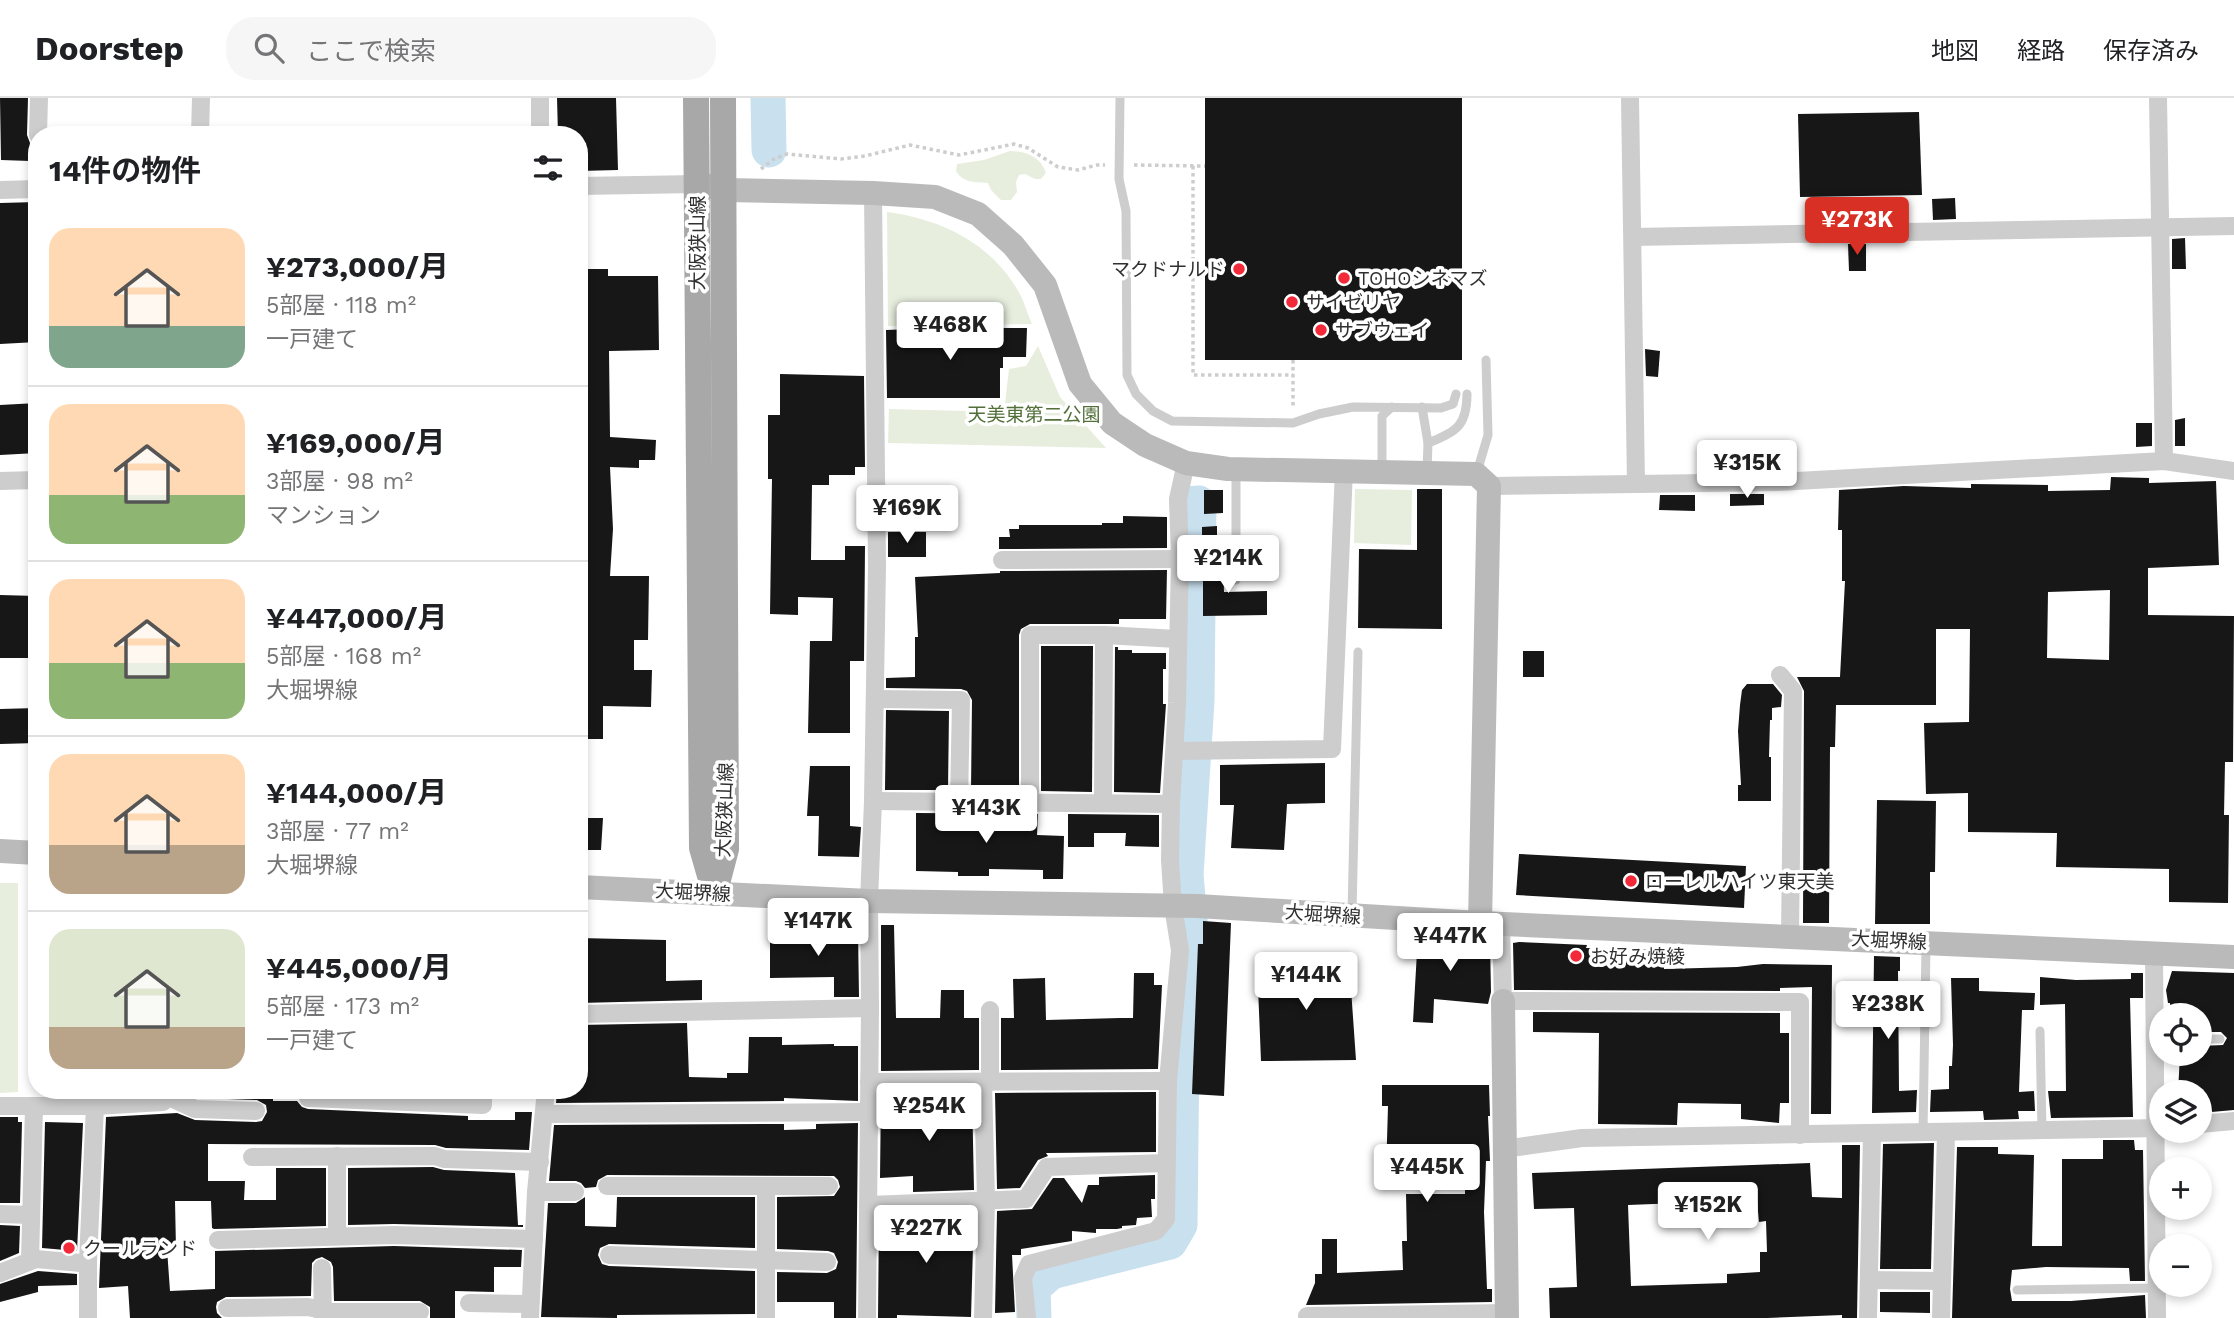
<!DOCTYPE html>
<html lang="ja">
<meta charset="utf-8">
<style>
:root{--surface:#fff;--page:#f6f6f6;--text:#202124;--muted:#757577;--line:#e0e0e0;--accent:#d93025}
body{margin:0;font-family:"Work Sans","Noto Sans JP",sans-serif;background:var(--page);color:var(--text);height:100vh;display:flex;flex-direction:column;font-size:26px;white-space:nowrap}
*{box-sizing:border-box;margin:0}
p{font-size:23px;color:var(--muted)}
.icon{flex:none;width:38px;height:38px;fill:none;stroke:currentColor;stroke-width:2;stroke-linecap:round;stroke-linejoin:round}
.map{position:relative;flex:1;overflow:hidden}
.drawer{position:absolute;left:28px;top:28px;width:560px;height:973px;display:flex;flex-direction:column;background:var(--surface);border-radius:28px;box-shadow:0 4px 10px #0003}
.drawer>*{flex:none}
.controls{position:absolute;left:2149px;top:905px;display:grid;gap:14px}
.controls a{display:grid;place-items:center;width:63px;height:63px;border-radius:50%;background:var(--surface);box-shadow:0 4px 10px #0003;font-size:35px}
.price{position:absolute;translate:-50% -60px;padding:0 16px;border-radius:7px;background:#fff;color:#222;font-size:23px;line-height:46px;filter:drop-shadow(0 2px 4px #0008)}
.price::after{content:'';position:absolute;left:50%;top:42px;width:21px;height:16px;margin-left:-10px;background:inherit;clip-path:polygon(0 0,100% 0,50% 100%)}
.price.active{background:var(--accent);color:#fff}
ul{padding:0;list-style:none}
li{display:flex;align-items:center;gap:21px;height:175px;padding:0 21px}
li+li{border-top:2px solid var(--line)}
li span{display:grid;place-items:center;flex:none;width:196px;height:140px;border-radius:21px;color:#555}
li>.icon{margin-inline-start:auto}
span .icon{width:84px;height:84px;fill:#fffc;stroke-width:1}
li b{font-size:30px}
h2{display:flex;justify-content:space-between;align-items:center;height:84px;padding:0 21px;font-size:30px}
header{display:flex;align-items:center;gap:42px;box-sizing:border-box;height:98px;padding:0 35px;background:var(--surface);border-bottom:2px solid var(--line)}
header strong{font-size:33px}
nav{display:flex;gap:38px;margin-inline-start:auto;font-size:24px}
.search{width:490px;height:63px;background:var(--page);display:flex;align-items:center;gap:18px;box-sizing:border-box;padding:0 24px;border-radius:28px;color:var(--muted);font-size:26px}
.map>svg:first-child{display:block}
.green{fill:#e7eede}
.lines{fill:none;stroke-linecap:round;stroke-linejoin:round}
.river{stroke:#c9e0ef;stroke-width:35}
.building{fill:#171717;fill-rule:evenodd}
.path{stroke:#cdcdcd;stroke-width:3.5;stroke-dasharray:3.5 3.5;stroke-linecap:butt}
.lane{stroke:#cdcdcd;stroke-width:9}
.street{stroke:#cdcdcd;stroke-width:18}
.secondary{stroke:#bababa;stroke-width:24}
.primary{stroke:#a8a8a8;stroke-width:26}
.poi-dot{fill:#f12938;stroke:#fff;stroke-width:2.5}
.labels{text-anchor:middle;stroke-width:7;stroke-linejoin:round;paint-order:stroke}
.street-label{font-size:19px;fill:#303030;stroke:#fff}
.poi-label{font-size:19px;fill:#303030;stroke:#fff;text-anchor:start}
.park-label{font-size:19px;fill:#53703a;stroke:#fff}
</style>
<header>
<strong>Doorstep</strong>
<div class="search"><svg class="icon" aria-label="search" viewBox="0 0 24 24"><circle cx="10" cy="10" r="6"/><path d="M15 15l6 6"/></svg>ここで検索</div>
<nav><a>地図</a><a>経路</a><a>保存済み</a></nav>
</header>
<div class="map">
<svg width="2234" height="1220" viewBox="0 0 2234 1220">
<rect width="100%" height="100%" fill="#fff"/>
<g class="green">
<path d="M1010,53C1026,53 1041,59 1046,75L1041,81H1035L1025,76L1019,77L1016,84L1017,94L1011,102H1001L991,92L988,85C975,84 963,85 956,73L957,66L984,62Z"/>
<path d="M887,114C940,121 989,144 1017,191C1024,202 1027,215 1032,226L888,228Z"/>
<polygon points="1038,248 1060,299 1106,350 888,345 889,311 1004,314 1009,271 1026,268"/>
<polygon points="1355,391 1412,392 1411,447 1354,445"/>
<polygon points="0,785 18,785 18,994 0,995"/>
</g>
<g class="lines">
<g class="river">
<polyline points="768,0 769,52"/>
<polyline points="1034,1220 1033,1190 1051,1174 1170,1144 1180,1127 1182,948 1192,844 1186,777 1197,603 1199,405 1187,406"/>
</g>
</g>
<g class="building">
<polygon points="0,0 28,0 27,37 30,45 30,63 1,62"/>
<polygon points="557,0 616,0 618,72 579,73 579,37 558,37"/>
<rect x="1205" y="0" width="257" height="262"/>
<polygon points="1919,14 1922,97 1800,99 1798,16"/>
<polygon points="1955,100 1956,121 1933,122 1932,101"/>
<polygon points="37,104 37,244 0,246 0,105"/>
<polygon points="2185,140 2186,171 2172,171 2172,141"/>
<polygon points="1848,146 1866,146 1866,173 1849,173"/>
<polygon points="579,171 608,171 608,178 658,178 659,252 609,253 610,339 656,342 655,362 639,362 639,370 610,369 613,431 610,478 649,478 648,542 634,542 634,572 652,572 651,609 603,608 603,641 587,641 587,550 579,549 579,390 584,390 584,356 579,356"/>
<polygon points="947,230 1027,230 1026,259 1003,259 1003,270 1000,270 1000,300 887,300 886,232 913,231 913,235 947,235"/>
<polygon points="1645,251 1660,253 1658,279 1646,278"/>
<polygon points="780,276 864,278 865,369 855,369 855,377 829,377 829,387 812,387 811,462 845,462 845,448 865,448 864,563 850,563 850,635 808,635 810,543 832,543 833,500 798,499 798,517 770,516 772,381 768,381 768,317 780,317"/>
<polygon points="37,305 37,355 0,357 0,307"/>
<polygon points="2185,320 2185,348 2175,348 2175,322"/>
<polygon points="2136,325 2152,325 2152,348 2136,349"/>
<path d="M2111,379L2149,380V385L2216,383L2219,467L2148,470V517L2234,518L2233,664H2225L2224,717H2229L2228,805L2169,804V771L2056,769L2057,735L1968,734V695L1926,696L1924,625L1969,624L1970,531H1936V607H1836L1835,649H1830L1829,825H1803L1804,593L1797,579H1840L1845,483H1842V432H1838L1839,392L1904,388L1971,390V386L2048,387V393L2110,392ZM2110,492L2109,562L2047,560L2048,494Z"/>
<polygon points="1417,391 1442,391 1442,531 1358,530 1359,451 1417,452"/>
<polygon points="1204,392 1223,392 1223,415 1204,416"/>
<polygon points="1730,396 1764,396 1764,407 1730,408"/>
<polygon points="1660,397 1695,397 1695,413 1659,412"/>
<polygon points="1123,418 1167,419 1167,450 999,451 999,439 1010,439 1009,431 1019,431 1019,427 1102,427 1102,425 1123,425"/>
<polygon points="1217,428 1217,453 1202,453 1202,429"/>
<rect x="888" y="434" width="38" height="25"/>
<polygon points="1223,461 1224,494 1267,493 1267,517 1203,518 1203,462"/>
<polygon points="1167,472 1166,521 1119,521 1119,526 1030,526 1021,531 1019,537 1019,693 971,693 972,602 967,593 961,591 886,590 886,580 915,579 915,539 918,539 915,479 1000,475 1000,473"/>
<polygon points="0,497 37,498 37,560 0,560"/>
<polygon points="1041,548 1093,548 1092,694 1041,693"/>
<polygon points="1115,549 1118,549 1118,552 1132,552 1132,555 1166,555 1166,571 1163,571 1163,606 1166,606 1160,695 1114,694"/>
<rect x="1523" y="553" width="21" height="26"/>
<polygon points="1747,586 1773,586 1782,597 1781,609 1772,610 1772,622 1770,622 1769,659 1771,659 1771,703 1738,703 1738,687 1741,687 1738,633 1740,607 1742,592"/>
<polygon points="37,610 37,645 0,646 0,611"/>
<polygon points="886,612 949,613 948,692 885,692"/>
<polygon points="1325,665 1325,705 1287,706 1284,752 1231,750 1234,707 1220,707 1220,667"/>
<polygon points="810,668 850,668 850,728 861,729 859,759 818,758 819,718 807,718"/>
<polygon points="1877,702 1936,703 1935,774 1930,774 1930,826 1875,826"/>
<polygon points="916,715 1038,716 1037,737 1064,738 1063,781 1043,781 1043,772 989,771 989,778 958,778 958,774 916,773"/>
<polygon points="1068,716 1159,717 1159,749 1125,748 1126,735 1094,735 1094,749 1068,749"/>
<polygon points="579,720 603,720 601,752 579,752"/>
<polygon points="1519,756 1746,768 1744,810 1516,797"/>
<polygon points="1203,823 1231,825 1224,998 1192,996 1198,846 1203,846"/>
<polygon points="881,827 894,827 896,920 940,920 941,892 964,892 964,920 979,920 979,972 881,973"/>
<polygon points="858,833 859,899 834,899 834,879 770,880 770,845 784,834"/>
<polygon points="1418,836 1490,844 1491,894 1488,906 1434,901 1433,925 1413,924"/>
<polygon points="579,840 666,842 666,883 702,882 702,902 579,905"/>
<polygon points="1519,844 1587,847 1586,850 1664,852 1664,871 1737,869 1763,866 1832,867 1831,1016 1811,1016 1812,889 1780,890 1780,893 1514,892 1513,845"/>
<polygon points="1874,858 1900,859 1900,873 1898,873 1899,993 1917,992 1916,1014 1872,1015"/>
<polygon points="1349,862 1356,962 1261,963 1257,864 1291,864 1291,870 1323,870 1323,863"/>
<polygon points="2172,873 2234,875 2234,1012 2200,1015 2200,994 2178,994 2180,957 2200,956 2200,948 2223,947 2227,940 2221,934 2200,934 2200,917 2170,917 2170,905 2168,905 2166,892"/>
<polygon points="1134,875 1154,875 1154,887 1162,887 1158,971 1001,972 1001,920 1014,920 1013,881 1045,880 1046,922 1120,920 1133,920"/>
<polygon points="2131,875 2143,875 2143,900 2130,900 2133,1019 2051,1020 2048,993 2066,993 2065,906 2040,907 2040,879 2076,882 2131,881"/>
<polygon points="1951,880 1979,880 1979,893 2035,895 2034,912 2022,912 2019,994 2034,993 2035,1013 2018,1013 2019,1021 1984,1022 1983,1013 1930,1014 1931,992 1949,991 1949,968 1952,968 1953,947"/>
<polygon points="1533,914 1780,915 1780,935 1789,935 1789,1005 1780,1005 1779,1025 1741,1021 1741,1006 1678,1005 1677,1027 1598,1026 1599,935 1533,934"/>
<polygon points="687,925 689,979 727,980 727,975 748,975 749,939 782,939 782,947 834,946 834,948 858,948 858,1003 784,1000 784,1003 556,1005 557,992 579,992 579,927"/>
<polygon points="1382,987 1489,987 1490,1018 1488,1018 1490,1063 1486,1063 1484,1114 1487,1191 1492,1191 1492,1204 1306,1207 1315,1185 1315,1176 1322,1176 1322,1141 1337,1141 1337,1175 1403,1172 1402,1143 1407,1143 1406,1096 1465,1096 1465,1064 1439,1063 1439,1059 1406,1059 1406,1091 1383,1091 1383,1076 1386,1076 1388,1008 1382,1008"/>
<polygon points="187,992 252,992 252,996 273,997 273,1003 297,1003 302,1009 308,1011 468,1018 468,1022 515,1022 515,1014 532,1014 529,1052 446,1050 435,1047 208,1046 208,1083 245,1083 244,1102 276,1102 276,1070 326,1070 326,1128 214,1131 212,1130 211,1103 175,1103 176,1151 167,1151 170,1193 215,1191 215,1153 394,1148 522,1152 521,1169 494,1169 494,1194 455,1193 455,1220 430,1220 430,1209 420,1203 334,1203 333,1169 331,1164 322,1159 316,1161 312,1165 311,1198 226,1199 217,1204 216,1209 217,1215 222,1220 130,1220 128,1188 99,1190 106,1019 177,1015 195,1022 256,1024 262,1023 267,1014 266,1007 257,1002 198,1000 187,995"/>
<polygon points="1156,994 1156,1054 1046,1055 1048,1058 1038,1062 1020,1090 997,1091 995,995"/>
<polygon points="881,995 903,995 904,1013 944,1012 944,995 972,995 974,1092 913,1094 913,1078 880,1080"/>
<polygon points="0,1019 18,1019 18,1024 22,1024 20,1105 0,1105"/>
<polygon points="45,1024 83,1025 77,1153 42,1150"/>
<polygon points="858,1025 856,1220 834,1220 834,1204 777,1204 777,1174 827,1175 836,1171 838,1164 834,1155 828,1153 777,1151 777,1099 834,1098 840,1089 838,1082 834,1078 607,1077 598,1082 596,1089 585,1090 581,1085 576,1083 549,1083 554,1027 784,1026 784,1032 816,1031 816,1026"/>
<polygon points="2103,1042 2134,1042 2135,1052 2143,1052 2145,1183 2130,1183 2129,1170 2046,1169 2012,1172 2010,1191 2012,1203 2071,1203 2145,1197 2146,1220 1952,1220 1957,1049 1998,1049 1998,1056 2034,1057 2032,1148 2062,1148 2062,1061 2103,1061"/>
<polygon points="1934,1045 1931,1171 1880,1171 1883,1046"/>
<path d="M1842,1047H1860L1857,1220H1842V1217L1767,1220H1550L1549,1190L1577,1189L1574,1110L1534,1111L1532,1075L1810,1065L1812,1099L1842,1100ZM1757,1102L1759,1124L1766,1123L1767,1154H1760V1174L1727,1176V1185L1631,1188L1628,1107Z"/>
<polygon points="433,1069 444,1072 515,1075 518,1127 523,1127 523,1129 394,1126 348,1127 348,1070"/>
<polygon points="1155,1077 1155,1101 1151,1101 1152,1119 1137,1120 1136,1127 1122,1128 1122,1130 1117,1131 1096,1131 1096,1135 1072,1133 1072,1143 1021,1151 1021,1157 1012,1157 1015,1214 995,1215 997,1113 1032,1111 1053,1080 1064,1080 1082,1105 1088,1087 1099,1087 1099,1079"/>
<polygon points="585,1099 585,1128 616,1129 617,1099 755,1099 755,1150 609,1146 600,1150 598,1157 602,1166 609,1168 755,1173 755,1216 617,1217 617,1220 541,1219 548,1105 576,1105"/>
<polygon points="974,1114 971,1219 897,1217 897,1220 878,1220 879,1118"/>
<polygon points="0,1127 20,1128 19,1155 0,1163"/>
<polygon points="38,1173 77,1176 77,1187 38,1188 38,1194 0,1204 0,1186"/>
<polygon points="1880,1194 1930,1194 1930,1215 1880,1214"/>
</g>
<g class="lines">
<g class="path">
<polyline points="1134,67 1205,68"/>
<polyline points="1193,68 1193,277 1293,277"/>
<polyline points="761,71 774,61 787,56 841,61 865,58 910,47 959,57 1014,46 1028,50 1058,69 1078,72 1097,67 1105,67"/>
<polyline points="1293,262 1293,310"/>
</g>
<g class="lane">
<polyline points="1120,0 1119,81 1126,113 1127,277 1136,296 1153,313 1172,323 1293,325 1319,316 1353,309 1441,310 1453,306 1456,296"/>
<polyline points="1422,309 1428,345"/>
<polyline points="1382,372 1382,318 1392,309"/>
<path d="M1427,374L1428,345C1457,334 1467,327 1467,296"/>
<polyline points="1477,374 1488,337 1486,262"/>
<polyline points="1236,482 1236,372"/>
<polyline points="1352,815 1358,554"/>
<polyline points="2040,933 2042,1033"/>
<polyline points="2200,941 2220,941"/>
<polyline points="1923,1035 1926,848"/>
<polyline points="2017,1192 2156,1190"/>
</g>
<g class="street">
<polyline points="1630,0 1636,386 1777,384 2164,363 2234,373"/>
<polyline points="2158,0 2164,363"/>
<polyline points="38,37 39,0"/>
<polyline points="200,37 201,0"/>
<polyline points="540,37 540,0"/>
<polyline points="579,88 697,86"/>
<polyline points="0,92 37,91"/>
<polyline points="1633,139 2234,128"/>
<polyline points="0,383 37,382"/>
<polyline points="1489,388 1636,386"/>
<polyline points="1002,462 1180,461"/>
<polyline points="1780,577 1793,593 1790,838"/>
<polyline points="875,601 961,602 959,704"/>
<polyline points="1175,653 1332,651 1344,372"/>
<polyline points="873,703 1171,706"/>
<polyline points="1030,705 1030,537 1104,537 1177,541"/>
<polyline points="1103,705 1104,537"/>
<polyline points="1501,826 1503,903 1800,904 1800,1037"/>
<polyline points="2154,856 2157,1220"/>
<polyline points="990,912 990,984"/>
<polyline points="579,916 870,910"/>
<polyline points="869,984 1168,983"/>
<polyline points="308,992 308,1000 483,1007 483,992"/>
<polyline points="169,999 195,1011 256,1013"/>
<polyline points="0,1008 95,1008 163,1004 176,992"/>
<polyline points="544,1016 869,1014"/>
<polyline points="2200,1026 2234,1023"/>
<polyline points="1504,1051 1582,1040 2161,1030"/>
<polyline points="252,1059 435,1058 444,1061 540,1064"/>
<polyline points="607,1088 829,1088"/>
<polyline points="536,1094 575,1094"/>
<polyline points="868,1107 1026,1101 1047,1069 1166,1065"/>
<polyline points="0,1116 31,1117"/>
<polyline points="337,1138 337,1058"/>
<polyline points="218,1142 394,1137 534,1141"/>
<polyline points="609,1157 827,1164"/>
<polyline points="30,1163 34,1008"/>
<polyline points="322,1170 323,1220"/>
<polyline points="0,1175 36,1161 81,1165 88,1163"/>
<polyline points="1869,1182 1942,1183"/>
<polyline points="469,1205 530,1206"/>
<polyline points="227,1210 308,1209 332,1214 420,1214"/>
<polyline points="1307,1218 1507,1215"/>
<polyline points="88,1220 88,1163 95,1008"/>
<polyline points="530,1220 536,1094 546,992"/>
<polyline points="766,1220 766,1088"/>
<polyline points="867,1220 870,910 869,803 873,703 877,468 873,95"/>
<polyline points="983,1220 986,1102 983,984"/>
<polyline points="1027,1220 1023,1180 1029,1166 1156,1133 1166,1121 1168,983 1180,852 1173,808 1170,762 1171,706 1177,605 1180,461 1178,401 1186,365"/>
<polyline points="1868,1220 1872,1036"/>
<polyline points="1941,1220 1946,1035"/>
</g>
<g class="secondary">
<polyline points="704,87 725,92 873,95 935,99 978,116 1013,147 1045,187 1080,286 1112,325 1145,347 1186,365 1228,371 1476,376 1489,388 1480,825"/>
<polyline points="0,753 37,755"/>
<polyline points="579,789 869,803 1197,808 1480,825 2234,859"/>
<polyline points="1503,903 1507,1220"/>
</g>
<g class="primary">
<polyline points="696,0 702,750 715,795"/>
<polyline points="715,793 726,751 723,0"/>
</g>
</g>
<g class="poi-dot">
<circle cx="1239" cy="171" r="7"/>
<circle cx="1344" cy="180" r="7"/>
<circle cx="1292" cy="204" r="7"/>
<circle cx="1321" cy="232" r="7"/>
<circle cx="1631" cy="783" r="7"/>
<circle cx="1576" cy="858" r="7"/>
<circle cx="69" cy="1150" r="7"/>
</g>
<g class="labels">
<g class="street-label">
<text transform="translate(697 145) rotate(-90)" y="7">大阪狭山線</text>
<text transform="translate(724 712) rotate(-88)" y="7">大阪狭山線</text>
<text transform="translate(693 794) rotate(3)" y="7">大堀堺線</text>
<text transform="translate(1323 816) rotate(4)" y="7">大堀堺線</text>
<text transform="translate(1889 842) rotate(3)" y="7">大堀堺線</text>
</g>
<g class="poi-label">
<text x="1225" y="178" text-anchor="end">マクドナルド</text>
<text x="1358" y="187">TOHOシネマズ</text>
<text x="1306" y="211">サイゼリヤ</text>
<text x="1335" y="239">サブウェイ</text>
<text x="1645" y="790">ローレルハイツ東天美</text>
<text x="1590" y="865">お好み焼綾</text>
<text x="83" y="1157">クールランド</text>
</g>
<g class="park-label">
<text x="1034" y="323">天美東第二公園</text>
</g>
</g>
</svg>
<div class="controls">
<a><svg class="icon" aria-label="locate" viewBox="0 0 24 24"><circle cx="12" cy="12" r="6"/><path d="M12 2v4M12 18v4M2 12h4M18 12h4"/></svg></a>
<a><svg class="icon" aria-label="layers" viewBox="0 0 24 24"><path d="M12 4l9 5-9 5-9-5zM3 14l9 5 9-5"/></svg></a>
<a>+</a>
<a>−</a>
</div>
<b class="price active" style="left:1857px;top:159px">¥273K</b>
<b class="price" style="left:950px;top:264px">¥468K</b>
<b class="price" style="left:1747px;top:402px">¥315K</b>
<b class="price" style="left:907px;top:447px">¥169K</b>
<b class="price" style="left:1228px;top:497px">¥214K</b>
<b class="price" style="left:986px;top:747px">¥143K</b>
<b class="price" style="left:818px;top:860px">¥147K</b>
<b class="price" style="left:1450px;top:875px">¥447K</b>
<b class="price" style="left:1306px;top:914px">¥144K</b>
<b class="price" style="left:1888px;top:943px">¥238K</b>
<b class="price" style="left:929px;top:1045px">¥254K</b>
<b class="price" style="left:1427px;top:1106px">¥445K</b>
<b class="price" style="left:1708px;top:1144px">¥152K</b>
<b class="price" style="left:926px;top:1167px">¥227K</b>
<section class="drawer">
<h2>14件の物件<svg class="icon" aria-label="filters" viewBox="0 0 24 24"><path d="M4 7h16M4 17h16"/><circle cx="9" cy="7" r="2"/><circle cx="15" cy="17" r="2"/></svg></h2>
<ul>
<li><span style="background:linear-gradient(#ffd9b3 70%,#7fa58c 0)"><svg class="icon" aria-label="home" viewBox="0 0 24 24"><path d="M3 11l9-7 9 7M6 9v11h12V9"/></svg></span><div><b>¥273,000/月</b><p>5部屋 · 118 m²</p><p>一戸建て</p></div></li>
<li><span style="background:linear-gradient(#ffd9b3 65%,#8fb573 0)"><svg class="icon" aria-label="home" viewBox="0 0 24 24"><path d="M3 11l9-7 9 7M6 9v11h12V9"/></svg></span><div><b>¥169,000/月</b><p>3部屋 · 98 m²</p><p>マンション</p></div></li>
<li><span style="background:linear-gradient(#ffd9b3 60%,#8fb573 0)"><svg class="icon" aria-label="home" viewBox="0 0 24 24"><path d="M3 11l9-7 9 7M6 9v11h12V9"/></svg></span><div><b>¥447,000/月</b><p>5部屋 · 168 m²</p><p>大堀堺線</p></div></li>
<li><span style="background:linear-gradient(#ffd9b3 65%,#b9a48a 0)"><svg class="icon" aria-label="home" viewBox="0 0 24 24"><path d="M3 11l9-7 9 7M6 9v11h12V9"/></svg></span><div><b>¥144,000/月</b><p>3部屋 · 77 m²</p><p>大堀堺線</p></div></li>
<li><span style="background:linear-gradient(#dfe7d0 70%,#b9a48a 0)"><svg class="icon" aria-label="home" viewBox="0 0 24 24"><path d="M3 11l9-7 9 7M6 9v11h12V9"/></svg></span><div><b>¥445,000/月</b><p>5部屋 · 173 m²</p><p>一戸建て</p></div></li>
</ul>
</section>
</div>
